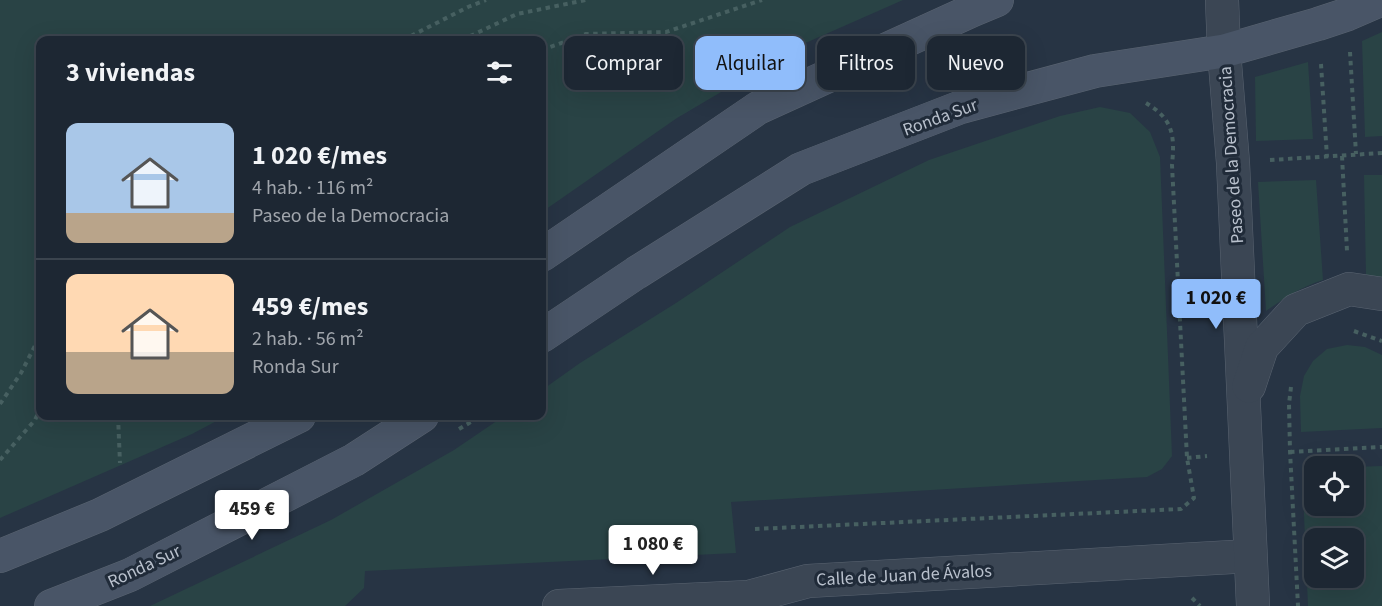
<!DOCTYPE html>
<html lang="es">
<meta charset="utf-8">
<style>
:root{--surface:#1d2733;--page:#2a333f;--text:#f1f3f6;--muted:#a0a5ac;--line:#3b444e;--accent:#90bdfb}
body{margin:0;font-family:"Source Sans 3",sans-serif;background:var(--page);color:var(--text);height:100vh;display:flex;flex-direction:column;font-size:22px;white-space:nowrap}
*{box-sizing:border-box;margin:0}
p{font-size:20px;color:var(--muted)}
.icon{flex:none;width:33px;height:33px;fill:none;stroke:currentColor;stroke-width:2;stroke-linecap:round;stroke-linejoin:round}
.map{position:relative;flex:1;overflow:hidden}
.drawer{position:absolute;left:36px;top:36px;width:510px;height:384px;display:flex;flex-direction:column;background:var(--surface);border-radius:12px;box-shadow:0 6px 24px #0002,0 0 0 2px var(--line)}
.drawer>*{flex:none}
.hud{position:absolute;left:564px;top:36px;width:570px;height:54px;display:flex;gap:12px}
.buttons{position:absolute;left:1304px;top:456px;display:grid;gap:12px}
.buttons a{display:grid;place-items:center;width:60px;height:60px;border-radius:12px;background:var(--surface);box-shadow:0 6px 24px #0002,0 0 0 2px var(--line);font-size:30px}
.price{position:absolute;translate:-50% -51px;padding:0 14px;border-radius:6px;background:#fff;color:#222;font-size:20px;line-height:39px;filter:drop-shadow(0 2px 3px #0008)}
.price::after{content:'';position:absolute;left:50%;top:36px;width:18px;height:14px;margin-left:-9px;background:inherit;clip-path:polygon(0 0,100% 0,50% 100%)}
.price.active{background:var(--accent);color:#111}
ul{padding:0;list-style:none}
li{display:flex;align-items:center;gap:18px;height:150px;padding:0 30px}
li+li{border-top:2px solid var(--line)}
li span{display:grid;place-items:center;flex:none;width:168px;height:120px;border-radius:12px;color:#555}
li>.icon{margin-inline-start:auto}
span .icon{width:72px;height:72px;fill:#fffc;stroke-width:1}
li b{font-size:26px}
h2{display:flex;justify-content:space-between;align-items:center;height:72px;padding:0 30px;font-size:26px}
.tag{padding:0 21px;border-radius:12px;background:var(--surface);box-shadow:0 6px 24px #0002,0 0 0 2px var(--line);font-size:21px;line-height:54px}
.tag.active{background:var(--accent);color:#111}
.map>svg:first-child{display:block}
.green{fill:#294345;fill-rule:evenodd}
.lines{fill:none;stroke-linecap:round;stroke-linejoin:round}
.minor-casing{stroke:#5a6471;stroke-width:34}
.tertiary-casing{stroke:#5a6471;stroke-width:34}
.secondary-casing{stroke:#5a6471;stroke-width:34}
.path{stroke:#476061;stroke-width:4;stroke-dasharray:4.5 4.5;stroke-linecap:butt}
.minor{stroke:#3b4654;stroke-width:33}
.tertiary{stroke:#3b4654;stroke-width:33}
.secondary{stroke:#495567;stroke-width:33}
.labels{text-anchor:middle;stroke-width:6;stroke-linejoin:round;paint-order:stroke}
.street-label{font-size:18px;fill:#b9c1cd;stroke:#202b39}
</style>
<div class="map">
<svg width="1382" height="606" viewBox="0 0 1382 606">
<rect width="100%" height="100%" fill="#273444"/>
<g class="green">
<polygon points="0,0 903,0 801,45 677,118 542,212 542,40 40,40 40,416 226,416 192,434 0,518"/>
<polygon points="1382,32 1382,136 1365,137 1362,41"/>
<polygon points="1308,62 1313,139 1256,141 1255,77"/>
<polygon points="1100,107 1130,113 1150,132 1160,157 1172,456 1162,469 1147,477 731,502 736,553 365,571 364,588 345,606 150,606 331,520 454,450 504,416 542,416 542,390 580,363 676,303 790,227 929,160 1060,116"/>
<polygon points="1364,175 1382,175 1382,278 1366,275"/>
<path d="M1316,180L1323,280C1301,287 1286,297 1266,311L1258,182Z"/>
<polygon points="1347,345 1365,347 1382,355 1382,428 1301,432 1300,396 1304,376 1313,361 1327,349"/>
<path d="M1382,466V606H1308L1302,469H1314V506H1353V467ZM1314,538H1353V578H1314Z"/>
</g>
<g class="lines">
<defs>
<polyline id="minor" points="559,606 749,597 808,581 1250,556"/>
<g id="tertiary">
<polyline points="1222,0 1224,51 1233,163 1253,606"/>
<polyline points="1249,386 1262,347 1296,310 1349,289 1382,294"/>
</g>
<g id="secondary">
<polyline points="542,255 758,108 973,10 997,0"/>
<polyline points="542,336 636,273 801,169 961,107 1095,71 1224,51 1318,24 1348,14 1380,0"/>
<polyline points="0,556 100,515 299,416"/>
<polyline points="51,606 130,575 354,460 422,416"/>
</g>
</defs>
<use href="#minor" class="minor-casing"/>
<use href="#tertiary" class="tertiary-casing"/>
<use href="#secondary" class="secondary-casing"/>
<g class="path">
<polyline points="403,40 468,7 486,0"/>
<polyline points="462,40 517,14 586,0"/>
<polyline points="542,50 586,34 666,32 762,0"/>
<polyline points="1350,52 1356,154"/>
<polyline points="1321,64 1327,157"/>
<polyline points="1342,156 1347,251"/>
<polyline points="1270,160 1382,153"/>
<polyline points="1354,331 1382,341"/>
<polyline points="1291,387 1289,404 1290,451 1298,606"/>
<polyline points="0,404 21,373 40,336"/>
<polyline points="118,416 120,463"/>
<polyline points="459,429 481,416"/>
<polyline points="1290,452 1382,447"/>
<polyline points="1187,458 1207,456"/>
<polyline points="0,460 35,420 40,409"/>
<path d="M755,529L1181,509L1194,498L1187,458L1172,165C1175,135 1173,119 1146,103"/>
<polyline points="1192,598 1200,606"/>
</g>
<use href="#minor" class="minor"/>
<use href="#tertiary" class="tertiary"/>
<use href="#secondary" class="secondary"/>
</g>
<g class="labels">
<g class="street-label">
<text transform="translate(940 117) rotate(-20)" y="6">Ronda Sur</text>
<text transform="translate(1231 155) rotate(-94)" y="6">Paseo de la Democracia</text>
<text transform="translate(144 566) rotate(-25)" y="6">Ronda Sur</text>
<text transform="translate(904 575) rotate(-3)" y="6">Calle de Juan de Ávalos</text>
</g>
</g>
</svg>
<div class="buttons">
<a><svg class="icon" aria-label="locate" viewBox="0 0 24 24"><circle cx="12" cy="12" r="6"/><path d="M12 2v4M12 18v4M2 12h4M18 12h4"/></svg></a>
<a><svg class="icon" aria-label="layers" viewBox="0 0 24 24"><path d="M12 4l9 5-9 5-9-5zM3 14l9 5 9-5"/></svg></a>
</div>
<b class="price active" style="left:1216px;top:330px">1 020 €</b>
<b class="price" style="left:252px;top:541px">459 €</b>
<b class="price" style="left:653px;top:576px">1 080 €</b>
<div class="hud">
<a class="tag">Comprar</a>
<a class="tag active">Alquilar</a>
<a class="tag">Filtros</a>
<a class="tag">Nuevo</a>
</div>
<section class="drawer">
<h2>3 viviendas<svg class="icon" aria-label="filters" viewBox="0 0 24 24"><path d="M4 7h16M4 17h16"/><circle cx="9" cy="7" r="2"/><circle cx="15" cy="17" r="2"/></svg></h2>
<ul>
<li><span style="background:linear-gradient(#a9c7e8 75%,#b9a48a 0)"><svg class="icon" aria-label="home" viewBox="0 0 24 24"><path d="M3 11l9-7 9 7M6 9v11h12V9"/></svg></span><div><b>1 020 €/mes</b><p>4 hab. · 116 m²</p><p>Paseo de la Democracia</p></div></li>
<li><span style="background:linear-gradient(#ffd9b3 65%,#b9a48a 0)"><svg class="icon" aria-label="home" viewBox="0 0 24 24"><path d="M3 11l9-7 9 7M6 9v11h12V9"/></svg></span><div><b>459 €/mes</b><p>2 hab. · 56 m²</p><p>Ronda Sur</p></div></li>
</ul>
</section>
</div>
